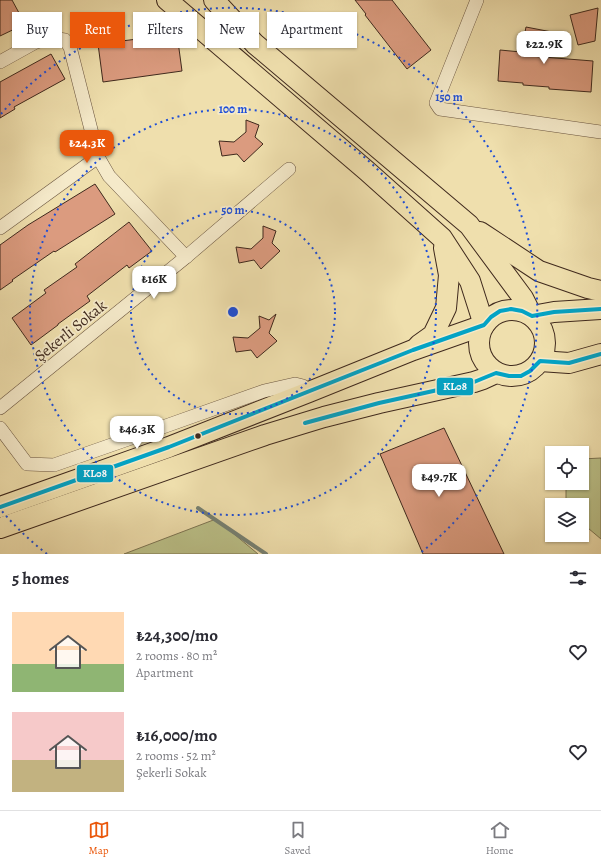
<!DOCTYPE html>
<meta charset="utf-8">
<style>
:root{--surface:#fff;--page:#f2f2f3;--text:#2b2b33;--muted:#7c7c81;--line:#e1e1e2;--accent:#ea580c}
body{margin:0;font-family:Alegreya,serif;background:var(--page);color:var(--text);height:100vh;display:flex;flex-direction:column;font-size:15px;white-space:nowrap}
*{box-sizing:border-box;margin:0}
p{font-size:13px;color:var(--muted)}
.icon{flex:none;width:22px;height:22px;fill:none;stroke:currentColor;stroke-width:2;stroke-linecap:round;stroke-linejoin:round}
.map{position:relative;height:554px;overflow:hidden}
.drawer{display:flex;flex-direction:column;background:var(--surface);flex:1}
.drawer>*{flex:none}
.banner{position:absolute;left:12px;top:12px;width:400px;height:36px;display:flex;gap:8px}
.tools{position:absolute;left:545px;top:446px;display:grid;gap:8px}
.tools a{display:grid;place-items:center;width:44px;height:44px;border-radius:0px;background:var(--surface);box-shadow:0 1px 3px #0004;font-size:20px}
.price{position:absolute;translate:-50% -34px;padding:0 9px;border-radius:8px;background:#fff;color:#222;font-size:13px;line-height:26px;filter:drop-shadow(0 1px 2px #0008)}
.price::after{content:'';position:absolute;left:50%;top:24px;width:12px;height:9px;margin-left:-6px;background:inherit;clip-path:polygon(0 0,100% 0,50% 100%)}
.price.active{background:var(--accent);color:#fff}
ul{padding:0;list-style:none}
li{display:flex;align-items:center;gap:12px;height:100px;padding:0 12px}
li span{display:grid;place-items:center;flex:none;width:112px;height:80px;border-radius:0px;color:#555}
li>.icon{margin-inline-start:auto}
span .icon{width:48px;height:48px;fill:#fffc;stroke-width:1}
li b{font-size:17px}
h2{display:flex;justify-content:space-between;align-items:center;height:48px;padding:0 12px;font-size:17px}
.chip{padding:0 14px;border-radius:0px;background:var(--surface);box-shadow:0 1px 3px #0004;font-size:14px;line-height:36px}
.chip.active{background:var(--accent);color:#fff}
.tab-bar{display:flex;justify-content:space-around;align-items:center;height:56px;border-top:1px solid var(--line);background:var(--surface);font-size:11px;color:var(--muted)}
.tab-bar a{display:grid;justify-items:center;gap:2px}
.tab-bar .active{color:var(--accent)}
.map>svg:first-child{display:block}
.green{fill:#bbc189;stroke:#7d7553}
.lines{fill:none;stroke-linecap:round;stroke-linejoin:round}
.stream{stroke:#768173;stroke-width:4}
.building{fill:#db9b7f;stroke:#3f291d}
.street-casing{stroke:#6b5641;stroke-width:14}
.primary-casing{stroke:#3f291d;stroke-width:22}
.street{stroke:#f5eaca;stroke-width:13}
.primary{stroke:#efdfad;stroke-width:20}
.bus-1-casing{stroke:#f5eaca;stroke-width:7}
.bus-1{stroke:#03a3c5;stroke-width:4}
.ring{fill:none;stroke:#1d4ed8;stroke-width:2;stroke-dasharray:2 4}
.bus-dot{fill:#3f291d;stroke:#f5eaca;stroke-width:1.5}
.labels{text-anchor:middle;stroke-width:3.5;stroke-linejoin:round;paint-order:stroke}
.street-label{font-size:16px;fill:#3f291d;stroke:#f5eaca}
.centre{fill:#1d4ed8;stroke:#f5eaca;stroke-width:2}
.ring-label{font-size:12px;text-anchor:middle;font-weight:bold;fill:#1d4ed8;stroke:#f5eaca;stroke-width:3.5;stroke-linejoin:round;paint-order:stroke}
.line-badge{stroke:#f5eaca;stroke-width:1.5}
.badge-label{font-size:11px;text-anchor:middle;font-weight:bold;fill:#fff}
</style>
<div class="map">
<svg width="601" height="554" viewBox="0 0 601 554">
<rect width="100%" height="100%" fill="#efdfad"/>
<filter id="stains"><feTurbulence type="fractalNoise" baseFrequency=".005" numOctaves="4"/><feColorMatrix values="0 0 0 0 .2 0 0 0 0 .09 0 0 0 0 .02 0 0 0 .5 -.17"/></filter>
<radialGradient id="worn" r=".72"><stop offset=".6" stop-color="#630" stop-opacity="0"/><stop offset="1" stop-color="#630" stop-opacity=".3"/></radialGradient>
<g class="green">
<polygon points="601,458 601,539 582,523 582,505 566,505 566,483 582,483 582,459"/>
<polygon points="216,519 258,554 124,554"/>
</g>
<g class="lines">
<polyline class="stream" points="198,508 266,554"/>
</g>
<g class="building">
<polygon points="0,0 12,0 25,24 0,36"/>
<polygon points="355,0 392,0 431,50 407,69 365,15 366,14"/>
<polygon points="598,8 595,41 578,45 570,15"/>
<polygon points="526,27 557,33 553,51 530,56 593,61 591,92 549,89 549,87 523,85 523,83 498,81 500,50 521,52"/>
<polygon points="177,34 182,71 103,82 98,44"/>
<polygon points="51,54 65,79 14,107 15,109 0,118 0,82"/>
<polygon points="246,120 259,125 255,137 263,144 244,162 237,154 222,156 219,141 234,142 246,132"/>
<polygon points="95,184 115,214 55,252 54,251 12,280 13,281 0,290 0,245 28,225"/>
<polygon points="129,222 152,251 129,268 127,265 87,296 90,301 58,324 58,325 31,345 12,318 46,293 44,290 77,267 75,264"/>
<polygon points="263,226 276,231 272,243 280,251 261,269 254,260 239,263 236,247 251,249 263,238"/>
<polygon points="276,314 269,333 277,341 257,358 251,350 236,352 233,337 248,338 260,328 259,316 269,320"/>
<polygon points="444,428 504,554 423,554 380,454"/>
</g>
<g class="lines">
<defs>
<g id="street">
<polyline points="477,0 436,103 440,109 601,132"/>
<polyline points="0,62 36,42 51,38 65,40 70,47 98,157 109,176 186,257"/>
<polyline points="0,228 98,157"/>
<polyline points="0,408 186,257 289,169"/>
<polyline points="0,428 27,464 54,465 160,428 264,391 295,384 303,386 309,392"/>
</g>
<g id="primary">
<polyline points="167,0 367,171 442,238 470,281 484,325"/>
<polyline points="214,0 255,44 469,225 523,298 532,316"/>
<polyline points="480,232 539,271 588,288 601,291"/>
<circle cx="512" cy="343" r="33"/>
<polyline points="532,316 554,312 601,309"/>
<polyline points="419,345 433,335 446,308 449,275 444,248"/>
<polyline points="540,361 569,363 601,354"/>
<polyline points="0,507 169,447 309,392 413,350 484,325"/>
<polyline points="0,528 265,435 324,417 379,403 474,382 483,379 496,373"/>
</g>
</defs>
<use href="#street" class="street-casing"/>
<use href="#primary" class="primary-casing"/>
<use href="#street" class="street"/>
<use href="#primary" class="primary"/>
<defs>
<g id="bus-1">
<polyline points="305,423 379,403 474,382 496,373 509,376 521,376 530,371 540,361 569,363 601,354"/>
<polyline points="0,507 169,447 413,350 484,325 491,317 500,311 511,309 522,311 532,316 554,312 601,309"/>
</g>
</defs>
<use href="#bus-1" class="bus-1-casing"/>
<use href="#bus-1" class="bus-1"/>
</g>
<g class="ring">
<circle cx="233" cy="312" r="102"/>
<circle cx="233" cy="312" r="203"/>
<path d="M47 554A305 305 0 0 1 1 510M1 114A305 305 0 1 1 419 554"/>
</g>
<circle class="bus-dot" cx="198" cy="436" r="3.5"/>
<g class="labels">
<g class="street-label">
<text transform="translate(70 330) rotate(-39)" y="6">Şekerli Sokak</text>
</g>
</g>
<circle cx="233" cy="312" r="6" class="centre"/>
<g class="ring-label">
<text x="449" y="101">150 m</text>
<text x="233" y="113">100 m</text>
<text x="233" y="214">50 m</text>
</g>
<g class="line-badge">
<rect x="436" y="377" width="38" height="19" rx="4" fill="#03a3c5"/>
<rect x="76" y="464" width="38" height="19" rx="4" fill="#03a3c5"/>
</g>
<g class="badge-label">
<text x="455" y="390">KL08</text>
<text x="95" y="477">KL08</text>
</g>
<rect width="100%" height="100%" filter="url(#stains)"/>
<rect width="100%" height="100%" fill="url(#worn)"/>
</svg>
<div class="tools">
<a><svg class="icon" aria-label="locate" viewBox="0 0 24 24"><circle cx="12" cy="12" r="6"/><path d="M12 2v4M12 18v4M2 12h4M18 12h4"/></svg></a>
<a><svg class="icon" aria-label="layers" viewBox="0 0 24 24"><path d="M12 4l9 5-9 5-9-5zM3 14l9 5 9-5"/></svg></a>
</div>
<b class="price" style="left:544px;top:65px">₺22.9K</b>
<b class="price active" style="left:87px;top:164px">₺24.3K</b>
<b class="price" style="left:154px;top:300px">₺16K</b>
<b class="price" style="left:137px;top:450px">₺46.3K</b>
<b class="price" style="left:439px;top:498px">₺49.7K</b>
<div class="banner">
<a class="chip">Buy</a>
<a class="chip active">Rent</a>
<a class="chip">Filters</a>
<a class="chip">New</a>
<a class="chip">Apartment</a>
</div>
</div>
<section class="drawer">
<h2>5 homes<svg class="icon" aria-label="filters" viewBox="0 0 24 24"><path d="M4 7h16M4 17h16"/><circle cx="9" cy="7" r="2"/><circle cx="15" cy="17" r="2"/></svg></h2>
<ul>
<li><span style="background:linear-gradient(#ffd9b3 65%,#8fb573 0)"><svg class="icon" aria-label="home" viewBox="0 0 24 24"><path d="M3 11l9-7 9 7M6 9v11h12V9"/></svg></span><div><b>₺24,300/mo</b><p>2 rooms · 80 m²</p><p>Apartment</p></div><svg class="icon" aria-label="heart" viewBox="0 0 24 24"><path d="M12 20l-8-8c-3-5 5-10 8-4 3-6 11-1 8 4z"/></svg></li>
<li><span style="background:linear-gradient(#f6c9c9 60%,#c2b280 0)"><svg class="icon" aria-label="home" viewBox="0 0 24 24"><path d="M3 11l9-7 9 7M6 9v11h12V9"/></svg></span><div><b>₺16,000/mo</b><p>2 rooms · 52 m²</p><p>Şekerli Sokak</p></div><svg class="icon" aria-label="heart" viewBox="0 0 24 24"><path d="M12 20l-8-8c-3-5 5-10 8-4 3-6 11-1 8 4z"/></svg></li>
</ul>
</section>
<nav class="tab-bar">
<a class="active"><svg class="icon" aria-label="map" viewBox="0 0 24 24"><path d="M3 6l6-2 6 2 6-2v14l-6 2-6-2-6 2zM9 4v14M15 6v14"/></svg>Map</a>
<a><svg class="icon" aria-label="saved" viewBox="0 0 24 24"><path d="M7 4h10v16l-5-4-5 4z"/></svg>Saved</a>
<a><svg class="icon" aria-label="home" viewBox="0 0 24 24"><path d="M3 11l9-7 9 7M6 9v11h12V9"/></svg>Home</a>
</nav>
